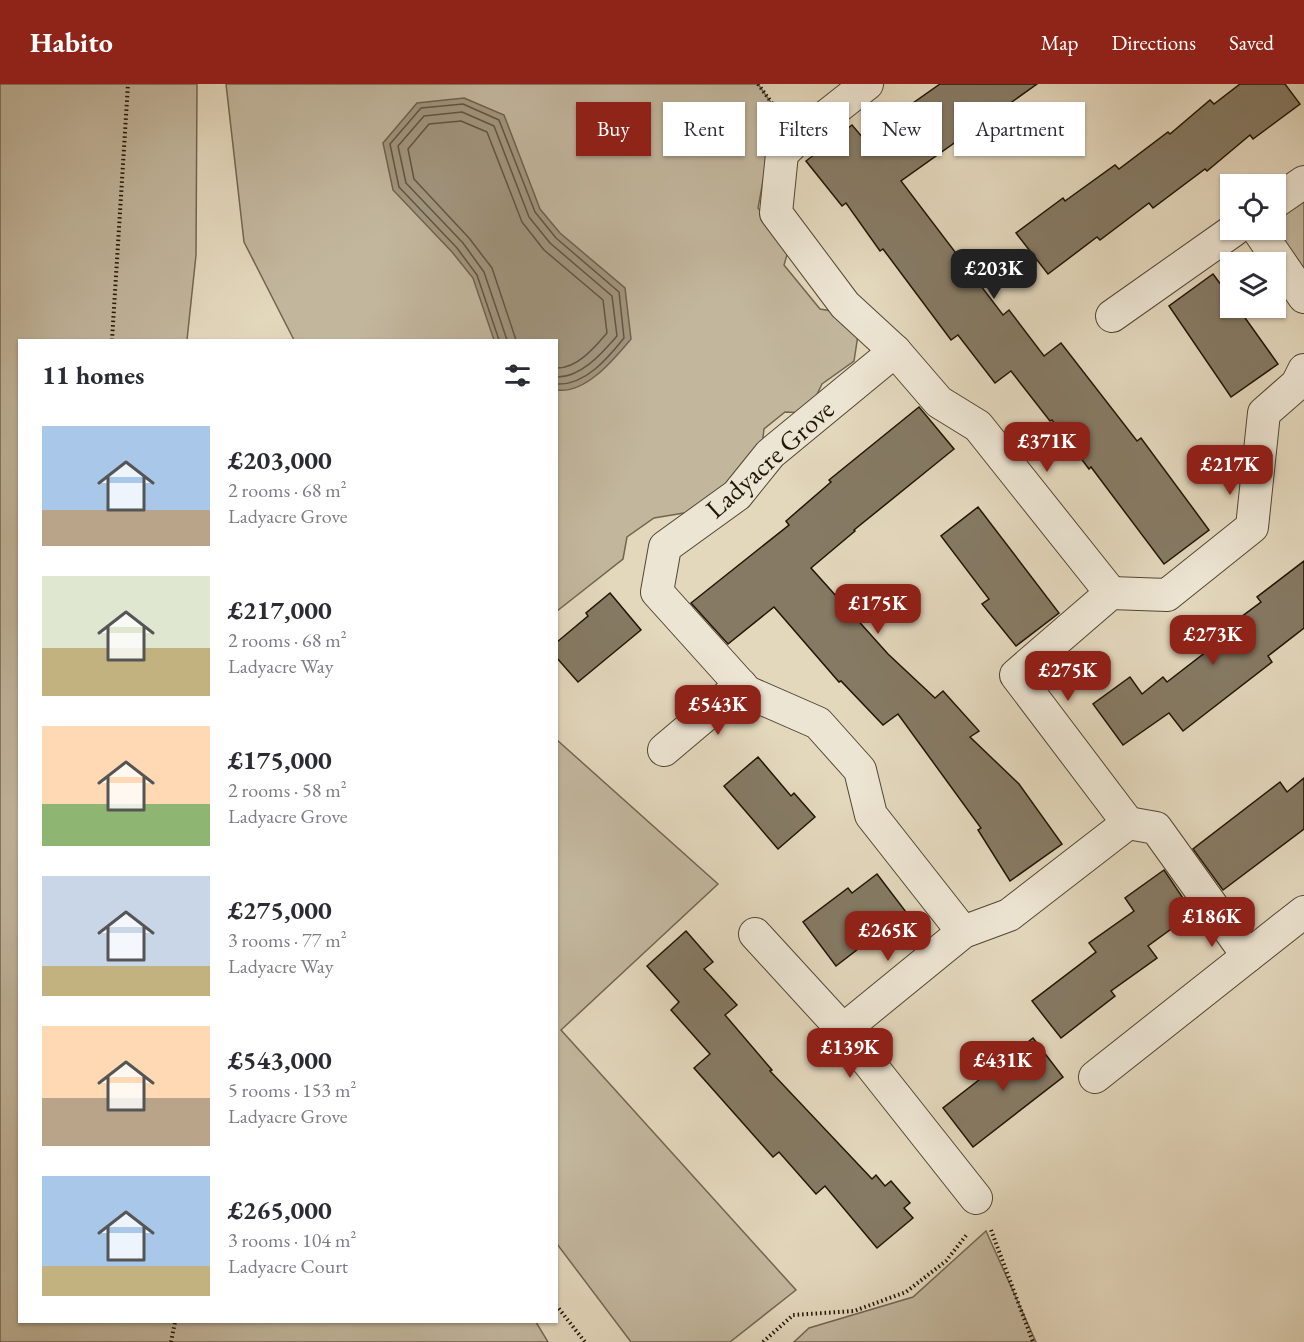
<!DOCTYPE html>
<meta charset="utf-8">
<style>
:root{--surface:#fff;--page:#f7f7f7;--text:#2b2b33;--muted:#7c7c81;--accent:#8f2418}
body{margin:0;font-family:"EB Garamond",serif;background:var(--page);color:var(--text);height:100vh;display:flex;flex-direction:column;font-size:22px;white-space:nowrap}
*{box-sizing:border-box;margin:0}
p{font-size:20px;color:var(--muted)}
.icon{flex:none;width:33px;height:33px;fill:none;stroke:currentColor;stroke-width:2;stroke-linecap:round;stroke-linejoin:round}
.map{position:relative;flex:1;overflow:hidden}
.drawer{position:absolute;left:18px;top:255px;width:540px;height:984px;display:flex;flex-direction:column;background:var(--surface);border-radius:0px;box-shadow:0 2px 4px #0004}
.drawer>*{flex:none}
.hud{position:absolute;left:576px;top:18px;width:570px;height:54px;display:flex;gap:12px}
.buttons{position:absolute;left:1220px;top:90px;display:grid;gap:12px}
.buttons a{display:grid;place-items:center;width:66px;height:66px;border-radius:0px;background:var(--surface);box-shadow:0 2px 4px #0004;font-size:30px}
.price{position:absolute;translate:-50% -51px;padding:0 14px;border-radius:12px;background:var(--accent);color:#fff;font-size:20px;line-height:39px;filter:drop-shadow(0 2px 3px #0008)}
.price::after{content:'';position:absolute;left:50%;top:36px;width:18px;height:14px;margin-left:-9px;background:inherit;clip-path:polygon(0 0,100% 0,50% 100%)}
.price.current{background:#222;color:#fff}
ul{padding:0;list-style:none}
li{display:flex;align-items:center;gap:18px;height:150px;padding:0 24px}
li span{display:grid;place-items:center;flex:none;width:168px;height:120px;border-radius:0px;color:#555}
li>.icon{margin-inline-start:auto}
span .icon{width:72px;height:72px;fill:#fffc;stroke-width:1}
li b{font-size:26px}
h2{display:flex;justify-content:space-between;align-items:center;height:72px;padding:0 24px;font-size:26px}
.chip{padding:0 21px;border-radius:0px;background:var(--surface);box-shadow:0 2px 4px #0004;font-size:21px;line-height:54px}
.chip.current{background:var(--accent);color:#fff}
header{display:flex;align-items:center;gap:36px;box-sizing:border-box;height:84px;padding:0 30px;background:var(--accent);color:#fff}
header strong{font-size:28px}
nav{display:flex;gap:33px;margin-inline-start:auto;font-size:21px}
.map>svg:first-child{display:block}
.green{fill:#c2b69d;stroke:#726651;stroke-width:1.5}
.water{fill:#a1957e;stroke:#6e624e;stroke-width:1.5}
.lines{fill:none;stroke-linecap:round;stroke-linejoin:round}
.shore{stroke:#615542;stroke-width:1.5}
.building{fill:#867a64;stroke:#211505;stroke-width:1.5}
.street-casing{stroke:#524633;stroke-width:34}
.path{stroke:#211505;stroke-width:4;stroke-dasharray:1.5 3;stroke-linecap:butt}
.street{stroke:#ede5d3;stroke-width:32}
.labels{text-anchor:middle;stroke-width:4.5;stroke-linejoin:round;paint-order:stroke}
.street-label{font-size:27px;fill:#211505;stroke:#ede5d3}
</style>
<header>
<strong>Habito</strong>
<nav><a>Map</a><a>Directions</a><a>Saved</a></nav>
</header>
<div class="map">
<svg width="1304" height="1258" viewBox="0 0 1304 1258">
<rect width="100%" height="100%" fill="#e3d7bc"/>
<filter id="stains"><feTurbulence type="fractalNoise" baseFrequency=".00333" numOctaves="4"/><feColorMatrix values="0 0 0 0 .2 0 0 0 0 .09 0 0 0 0 .02 0 0 0 .5 -.17"/></filter>
<radialGradient id="worn" r=".72"><stop offset=".6" stop-color="#630" stop-opacity="0"/><stop offset="1" stop-color="#630" stop-opacity=".3"/></radialGradient>
<g class="green">
<polygon points="0,0 197,0 196,171 187,256 20,256 20,1238 536,1238 548,1258 0,1258"/>
<polygon points="226,0 758,0 791,47 768,70 758,124 789,164 784,181 820,225 838,228 858,251 854,277 822,300 808,329 785,328 764,345 762,362 702,426 654,434 627,453 623,475 557,527 556,256 294,256 244,158"/>
<polygon points="1304,109 1304,193 1277,154 1281,126"/>
<polygon points="557,656 718,800 561,946 796,1206 730,1258 631,1258 557,1160"/>
<polygon points="986,1147 1036,1258 794,1258 809,1244 913,1213"/>
</g>
<path class="water" d="M464,14L504,31L540,125L560,149L625,204L631,255C614,275 586,310 557,306L556,256H494L473,194L452,168L393,106L383,59L417,19Z"/>
<g class="lines">
<g class="shore">
<path d="M499,256L477,191L457,164L399,103L390,60L421,24L463,20L499,36L535,128L556,154L619,208L624,254C608,274 585,302 556,300"/>
<path d="M507,256L484,188L463,159L406,99L398,62L424,32L462,28L494,42L529,133L550,159L612,212L617,252C602,269 581,294 556,293"/>
<path d="M516,256L492,184L469,154L414,95L408,65L429,40L461,37L487,48L522,138L544,166L603,216L607,249C595,263 577,285 556,284"/>
</g>
</g>
<g class="building">
<polygon points="940,0 1037,0 901,97 1003,231 1009,226 1044,272 1061,259 1137,357 1141,354 1209,446 1164,480 1091,383 1089,385 1052,336 1050,337 1011,287 995,299 958,251 951,256 883,165 880,167 846,119 842,122 806,77 852,41 863,54"/>
<polygon points="1240,0 1285,0 1300,20 1253,55 1250,51 1207,87 1205,85 1153,124 1149,119 1100,156 1097,153 1048,190 1016,149 1063,114 1065,117 1115,81 1119,85 1168,48 1170,50 1210,16 1214,20"/>
<polygon points="1213,190 1230,213 1230,224 1238,224 1278,280 1231,313 1169,222"/>
<polygon points="919,323 954,365 854,446 855,447 811,484 888,570 935,614 943,607 979,647 970,653 1019,700 1062,760 1010,797 978,746 981,744 898,630 883,641 841,597 839,598 774,523 728,560 691,519 789,441 786,437 831,398 829,396"/>
<polygon points="978,423 1059,529 1016,562 982,520 989,515 941,452"/>
<polygon points="1304,477 1304,544 1268,572 1272,578 1183,647 1169,629 1123,661 1093,620 1130,593 1142,610 1163,593 1167,598 1229,550 1225,545 1261,518 1257,513"/>
<polygon points="610,509 641,546 578,598 556,573 557,558 588,532 586,529"/>
<polygon points="758,673 791,712 794,709 815,733 778,765 724,702"/>
<polygon points="1304,694 1304,745 1223,806 1193,765 1280,698 1287,708"/>
<polygon points="1164,786 1193,829 1148,862 1157,874 1111,907 1115,912 1061,954 1032,917 1096,868 1089,859 1134,827 1125,814"/>
<polygon points="877,790 906,828 836,882 803,838 848,804 852,809"/>
<polygon points="686,847 713,878 704,885 737,921 725,931 772,986 770,987 872,1095 876,1091 885,1102 891,1097 910,1119 904,1124 913,1134 877,1164 825,1102 816,1110 779,1068 773,1073 694,984 710,970 671,926 679,918 647,882"/>
<polygon points="1033,954 1063,993 973,1063 943,1024"/>
</g>
<g class="lines">
<defs>
<g id="street">
<polyline points="867,0 797,55 782,70 776,129 845,221 895,267 939,318 978,342 1111,509"/>
<polyline points="1275,118 1304,98"/>
<polyline points="1258,146 1304,213"/>
<polyline points="1112,232 1234,146"/>
<polyline points="895,267 770,370 737,411 665,463 657,508 747,608 818,639 860,686 871,731 963,848"/>
<polyline points="664,666 741,601"/>
<polyline points="1128,739 1016,591 1111,509 1167,511 1252,443 1264,329 1297,300 1304,286"/>
<polyline points="1128,739 1156,744 1248,872 1304,828"/>
<polyline points="755,850 843,946 976,1114"/>
<polyline points="843,946 963,848 1009,831 1128,739"/>
<polyline points="1095,993 1248,872"/>
</g>
</defs>
<use href="#street" class="street-casing"/>
<g class="path">
<polyline points="758,0 777,26"/>
<polyline points="112,256 128,0"/>
<polyline points="991,1146 1033,1258"/>
<polyline points="556,1221 585,1258"/>
<polyline points="171,1258 175,1238"/>
<polyline points="763,1258 793,1231 854,1227 906,1208 946,1177 968,1149"/>
</g>
<use href="#street" class="street"/>
</g>
<g class="labels">
<g class="street-label">
<text transform="translate(770 375) rotate(-42)" y="9">Ladyacre Grove</text>
</g>
</g>
<rect width="100%" height="100%" filter="url(#stains)"/>
<rect width="100%" height="100%" fill="url(#worn)"/>
</svg>
<div class="buttons">
<a><svg class="icon" aria-label="locate" viewBox="0 0 24 24"><circle cx="12" cy="12" r="6"/><path d="M12 2v4M12 18v4M2 12h4M18 12h4"/></svg></a>
<a><svg class="icon" aria-label="layers" viewBox="0 0 24 24"><path d="M12 4l9 5-9 5-9-5zM3 14l9 5 9-5"/></svg></a>
</div>
<b class="price current" style="left:994px;top:216px">£203K</b>
<b class="price" style="left:1047px;top:389px">£371K</b>
<b class="price" style="left:1230px;top:412px">£217K</b>
<b class="price" style="left:878px;top:551px">£175K</b>
<b class="price" style="left:1213px;top:582px">£273K</b>
<b class="price" style="left:1068px;top:618px">£275K</b>
<b class="price" style="left:718px;top:652px">£543K</b>
<b class="price" style="left:1212px;top:864px">£186K</b>
<b class="price" style="left:888px;top:878px">£265K</b>
<b class="price" style="left:850px;top:995px">£139K</b>
<b class="price" style="left:1003px;top:1008px">£431K</b>
<div class="hud">
<a class="chip current">Buy</a>
<a class="chip">Rent</a>
<a class="chip">Filters</a>
<a class="chip">New</a>
<a class="chip">Apartment</a>
</div>
<section class="drawer">
<h2>11 homes<svg class="icon" aria-label="filters" viewBox="0 0 24 24"><path d="M4 7h16M4 17h16"/><circle cx="9" cy="7" r="2"/><circle cx="15" cy="17" r="2"/></svg></h2>
<ul>
<li><span style="background:linear-gradient(#a9c7e8 70%,#b9a48a 0)"><svg class="icon" aria-label="home" viewBox="0 0 24 24"><path d="M3 11l9-7 9 7M6 9v11h12V9"/></svg></span><div><b>£203,000</b><p>2 rooms · 68 m²</p><p>Ladyacre Grove</p></div></li>
<li><span style="background:linear-gradient(#dfe7d0 60%,#c2b280 0)"><svg class="icon" aria-label="home" viewBox="0 0 24 24"><path d="M3 11l9-7 9 7M6 9v11h12V9"/></svg></span><div><b>£217,000</b><p>2 rooms · 68 m²</p><p>Ladyacre Way</p></div></li>
<li><span style="background:linear-gradient(#ffd9b3 65%,#8fb573 0)"><svg class="icon" aria-label="home" viewBox="0 0 24 24"><path d="M3 11l9-7 9 7M6 9v11h12V9"/></svg></span><div><b>£175,000</b><p>2 rooms · 58 m²</p><p>Ladyacre Grove</p></div></li>
<li><span style="background:linear-gradient(#c9d6e8 75%,#c2b280 0)"><svg class="icon" aria-label="home" viewBox="0 0 24 24"><path d="M3 11l9-7 9 7M6 9v11h12V9"/></svg></span><div><b>£275,000</b><p>3 rooms · 77 m²</p><p>Ladyacre Way</p></div></li>
<li><span style="background:linear-gradient(#ffd9b3 60%,#b9a48a 0)"><svg class="icon" aria-label="home" viewBox="0 0 24 24"><path d="M3 11l9-7 9 7M6 9v11h12V9"/></svg></span><div><b>£543,000</b><p>5 rooms · 153 m²</p><p>Ladyacre Grove</p></div></li>
<li><span style="background:linear-gradient(#a9c7e8 75%,#c2b280 0)"><svg class="icon" aria-label="home" viewBox="0 0 24 24"><path d="M3 11l9-7 9 7M6 9v11h12V9"/></svg></span><div><b>£265,000</b><p>3 rooms · 104 m²</p><p>Ladyacre Court</p></div></li>
</ul>
</section>
</div>
